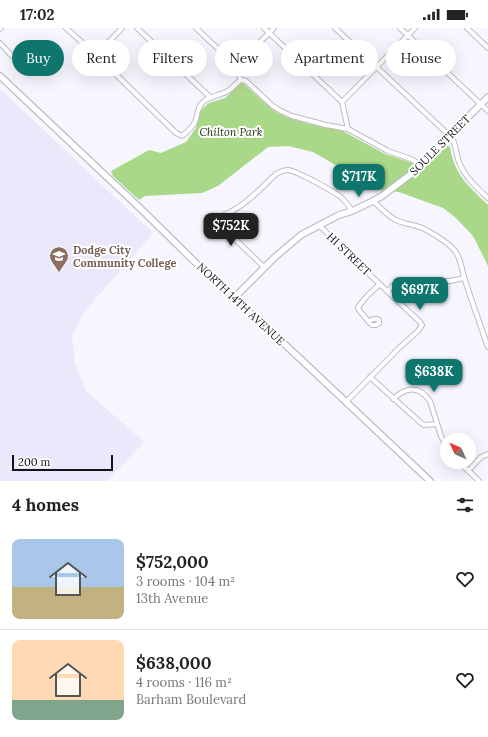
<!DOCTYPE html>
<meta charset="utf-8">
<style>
:root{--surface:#fff;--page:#f6f6f6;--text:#222;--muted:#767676;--line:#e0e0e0;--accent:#0f766e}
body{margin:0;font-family:Lora,serif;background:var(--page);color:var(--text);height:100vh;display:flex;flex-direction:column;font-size:15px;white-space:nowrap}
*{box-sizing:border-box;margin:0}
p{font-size:13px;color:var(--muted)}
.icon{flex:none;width:22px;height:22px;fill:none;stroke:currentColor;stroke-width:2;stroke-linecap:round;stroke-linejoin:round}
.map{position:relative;height:453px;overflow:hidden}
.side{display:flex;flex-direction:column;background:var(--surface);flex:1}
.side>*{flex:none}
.guide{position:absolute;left:12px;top:12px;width:464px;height:36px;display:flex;gap:8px}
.needle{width:26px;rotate:314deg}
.tools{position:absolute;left:440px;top:405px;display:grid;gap:8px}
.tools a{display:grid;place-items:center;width:36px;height:36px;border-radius:50%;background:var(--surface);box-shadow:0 4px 16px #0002;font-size:20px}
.scale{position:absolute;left:12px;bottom:10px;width:101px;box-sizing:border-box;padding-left:4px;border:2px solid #131216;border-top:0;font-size:11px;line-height:14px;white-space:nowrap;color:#131216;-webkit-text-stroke:3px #fff;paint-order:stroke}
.price{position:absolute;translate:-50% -34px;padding:0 9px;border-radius:8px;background:var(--accent);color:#fff;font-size:13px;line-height:26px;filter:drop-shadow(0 1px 2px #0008)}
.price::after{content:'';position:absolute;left:50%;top:24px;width:12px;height:9px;margin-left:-6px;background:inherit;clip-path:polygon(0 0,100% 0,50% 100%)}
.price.active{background:#222;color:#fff}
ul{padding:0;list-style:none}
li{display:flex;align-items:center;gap:12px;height:100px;padding:0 12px}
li+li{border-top:1px solid var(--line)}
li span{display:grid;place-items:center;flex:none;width:112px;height:80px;border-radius:8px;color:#555}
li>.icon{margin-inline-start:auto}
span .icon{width:48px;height:48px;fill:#fffc;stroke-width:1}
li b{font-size:17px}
h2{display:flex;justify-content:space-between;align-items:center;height:48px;padding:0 12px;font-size:17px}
.tag{padding:0 14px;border-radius:18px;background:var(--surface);box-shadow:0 4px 16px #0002;font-size:14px;line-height:36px}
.tag.active{background:var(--accent);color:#fff}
.status{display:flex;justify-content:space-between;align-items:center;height:28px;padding:0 20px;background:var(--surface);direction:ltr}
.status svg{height:11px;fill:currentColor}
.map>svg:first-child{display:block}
.built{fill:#ece8fb}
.green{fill:#aad889}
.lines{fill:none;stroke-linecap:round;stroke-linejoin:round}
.street-casing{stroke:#bebcc7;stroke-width:6}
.secondary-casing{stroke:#bebcc7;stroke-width:8}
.street{stroke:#fff;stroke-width:4}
.secondary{stroke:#fff;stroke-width:5.5}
.labels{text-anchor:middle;stroke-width:4;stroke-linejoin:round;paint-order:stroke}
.park-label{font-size:11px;font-style:italic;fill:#213411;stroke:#fff}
.street-label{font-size:11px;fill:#131216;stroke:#fff}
.education-label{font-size:11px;font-weight:bold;fill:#785e54;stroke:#fff;text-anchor:start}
</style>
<div class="status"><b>17:02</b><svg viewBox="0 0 49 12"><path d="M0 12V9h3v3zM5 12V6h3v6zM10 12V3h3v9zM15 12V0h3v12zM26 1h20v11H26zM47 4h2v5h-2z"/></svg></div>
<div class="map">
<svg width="488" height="453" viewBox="0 0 488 453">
<rect width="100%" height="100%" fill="#f7f5fe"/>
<polygon class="built" points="0,61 153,205 83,285 72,309 75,335 86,363 144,414 107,453 0,453"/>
<path class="green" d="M241,55L244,56L273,82L286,89L309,96L341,102L385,126L425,139L446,116L450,119C455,148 468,157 488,177V238L473,208L456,190L443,180L399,164L379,162L313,124L288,118L268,119L218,158L202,165L145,168L139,172L113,148L111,143L149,122L161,125L186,114L196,100L200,84L204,79L209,75L225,70Z"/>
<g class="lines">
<defs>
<g id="street">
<path d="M66,0L96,27L176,105L182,108C187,104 192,100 195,94C198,87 197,79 203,74C208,69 220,67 226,64C232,61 236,55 241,52L246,53L273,78L281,83L292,88L326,97L348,101L388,123L411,131L421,137"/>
<polyline points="137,0 211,70"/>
<polyline points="196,0 232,34 235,39 241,52"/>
<polyline points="264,0 342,74 348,101"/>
<path d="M335,0L452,110C456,117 456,126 459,134C465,149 476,159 488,170"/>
<polyline points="400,0 488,83"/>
<polyline points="467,0 488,20"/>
<polyline points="0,1 1,0"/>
<polyline points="0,15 12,28"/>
<polyline points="96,27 122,0"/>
<polyline points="235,39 274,0"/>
<polyline points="342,74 415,0"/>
<path d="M373,173C380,179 386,186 394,191C404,197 418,196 428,203C436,207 453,218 457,226C461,233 462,243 465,252C472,274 480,296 488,319"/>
<polyline points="319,197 353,231 420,294 422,297 418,303 400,319 346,374"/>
<path d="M264,239L217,194L216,193C219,188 227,186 232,183C249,174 262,159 276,146C280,144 283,142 288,142C297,143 335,164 342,170C346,174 349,178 352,183"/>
<polyline points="388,263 392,258 401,253 450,253 464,250"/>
<polygon points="373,291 377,291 379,292 379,295 376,297 372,297 369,294"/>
<polyline points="369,294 359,282 358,279 367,268 380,256"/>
<polyline points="370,349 421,395 424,397 437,396"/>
<path d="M393,371C406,359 419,357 430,373L441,408L447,419"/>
<polyline points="459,434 479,453"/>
<polyline points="468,443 481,429 488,426"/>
</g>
<g id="secondary">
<polyline points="0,48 142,182 198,237 293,324 430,453"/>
<polyline points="234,270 275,229 301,207 339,187 352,183 373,173 382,168 411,146 488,69"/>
</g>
</defs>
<use href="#street" class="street-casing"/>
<use href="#secondary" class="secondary-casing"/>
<use href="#street" class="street"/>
<use href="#secondary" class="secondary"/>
</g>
<defs>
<symbol id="university-pin" viewBox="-11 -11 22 30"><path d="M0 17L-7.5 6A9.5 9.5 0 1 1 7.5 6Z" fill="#8d6e63" stroke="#fff"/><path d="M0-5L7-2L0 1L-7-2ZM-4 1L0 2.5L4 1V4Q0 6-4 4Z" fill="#fff"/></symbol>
</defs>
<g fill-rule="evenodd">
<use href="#university-pin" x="48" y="217" width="22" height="30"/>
</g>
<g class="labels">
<g class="park-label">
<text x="231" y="108">Chilton Park</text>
</g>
<g class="street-label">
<text transform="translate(440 117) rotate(-45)" y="4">SOULE STREET</text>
<text transform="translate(349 226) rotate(44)" y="4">HI STREET</text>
<text transform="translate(241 276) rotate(43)" y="4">NORTH 14TH AVENUE</text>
</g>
<g class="education-label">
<text x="73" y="226">Dodge City<tspan x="73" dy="13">Community College</tspan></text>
</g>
</g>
</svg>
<div class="tools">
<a><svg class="needle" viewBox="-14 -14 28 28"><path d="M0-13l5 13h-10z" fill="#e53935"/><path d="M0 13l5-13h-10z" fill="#767676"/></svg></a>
</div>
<div class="scale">200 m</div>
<b class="price" style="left:359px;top:170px">$717K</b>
<b class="price active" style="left:231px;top:219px">$752K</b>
<b class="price" style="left:420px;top:283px">$697K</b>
<b class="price" style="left:434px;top:365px">$638K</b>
<div class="guide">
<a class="tag active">Buy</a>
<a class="tag">Rent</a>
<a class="tag">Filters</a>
<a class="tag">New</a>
<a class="tag">Apartment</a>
<a class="tag">House</a>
</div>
</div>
<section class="side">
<h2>4 homes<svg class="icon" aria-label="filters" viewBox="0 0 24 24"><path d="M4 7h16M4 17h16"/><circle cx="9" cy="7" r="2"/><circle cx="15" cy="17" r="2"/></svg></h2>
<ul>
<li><span style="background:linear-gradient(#a9c7e8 60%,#c2b280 0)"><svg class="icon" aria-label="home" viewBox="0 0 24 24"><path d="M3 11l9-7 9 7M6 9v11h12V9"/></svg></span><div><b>$752,000</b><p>3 rooms · 104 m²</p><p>13th Avenue</p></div><svg class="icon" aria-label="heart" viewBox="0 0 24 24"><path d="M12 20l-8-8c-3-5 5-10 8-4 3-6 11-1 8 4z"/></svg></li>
<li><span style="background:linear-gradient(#ffd9b3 75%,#7fa58c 0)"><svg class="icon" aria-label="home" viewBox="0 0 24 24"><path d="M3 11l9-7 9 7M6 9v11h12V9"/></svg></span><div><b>$638,000</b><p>4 rooms · 116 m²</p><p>Barham Boulevard</p></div><svg class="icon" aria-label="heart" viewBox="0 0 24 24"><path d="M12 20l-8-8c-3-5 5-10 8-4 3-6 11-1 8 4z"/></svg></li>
</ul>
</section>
